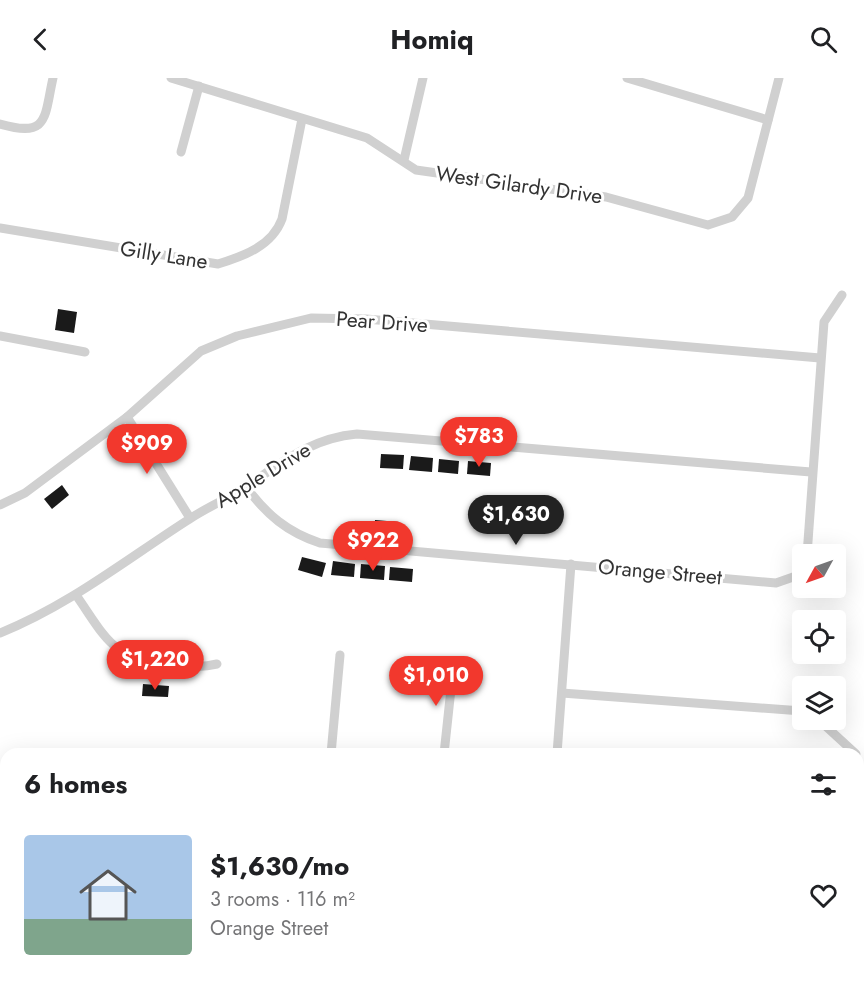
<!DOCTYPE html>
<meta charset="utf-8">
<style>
:root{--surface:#fff;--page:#f2f2f2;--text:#202124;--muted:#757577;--accent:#f2382d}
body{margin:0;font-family:Jost,sans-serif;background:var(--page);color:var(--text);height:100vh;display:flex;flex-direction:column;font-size:22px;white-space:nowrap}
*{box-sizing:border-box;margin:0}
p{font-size:20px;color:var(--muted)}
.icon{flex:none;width:33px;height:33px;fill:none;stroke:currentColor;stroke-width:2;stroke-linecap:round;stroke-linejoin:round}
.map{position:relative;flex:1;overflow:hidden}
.sheet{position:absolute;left:0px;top:670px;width:864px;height:236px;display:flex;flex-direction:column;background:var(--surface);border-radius:18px 18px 0 0;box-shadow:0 6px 24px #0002}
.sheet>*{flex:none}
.needle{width:39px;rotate:230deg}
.controls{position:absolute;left:792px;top:466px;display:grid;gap:12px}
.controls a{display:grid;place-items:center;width:54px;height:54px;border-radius:6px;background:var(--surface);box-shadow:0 6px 24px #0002;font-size:30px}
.price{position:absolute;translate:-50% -51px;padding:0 14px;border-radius:21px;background:var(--accent);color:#fff;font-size:20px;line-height:39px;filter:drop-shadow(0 2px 3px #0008)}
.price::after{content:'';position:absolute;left:50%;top:36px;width:18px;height:14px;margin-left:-9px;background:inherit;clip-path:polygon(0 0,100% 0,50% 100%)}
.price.on{background:#222;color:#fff}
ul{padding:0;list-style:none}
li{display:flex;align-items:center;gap:18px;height:150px;padding:0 24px}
li span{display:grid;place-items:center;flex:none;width:168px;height:120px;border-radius:6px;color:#555}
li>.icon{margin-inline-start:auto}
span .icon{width:72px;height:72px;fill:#fffc;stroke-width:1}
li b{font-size:26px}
h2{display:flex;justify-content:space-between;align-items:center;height:72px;padding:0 24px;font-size:26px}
header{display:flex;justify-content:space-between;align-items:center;height:78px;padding:0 24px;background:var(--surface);font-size:27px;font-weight:700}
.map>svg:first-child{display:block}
.building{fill:#1a1a1a}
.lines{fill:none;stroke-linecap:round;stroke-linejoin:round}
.lane{stroke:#d0d0d0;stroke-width:4.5}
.street{stroke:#d0d0d0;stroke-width:9}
.labels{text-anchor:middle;stroke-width:6;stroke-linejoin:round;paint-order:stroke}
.street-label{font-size:21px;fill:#333;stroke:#fff}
</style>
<header><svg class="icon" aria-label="back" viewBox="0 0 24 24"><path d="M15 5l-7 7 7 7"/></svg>Homiq<svg class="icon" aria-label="search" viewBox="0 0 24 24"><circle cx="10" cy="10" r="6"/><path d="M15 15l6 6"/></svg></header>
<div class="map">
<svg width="864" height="905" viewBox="0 0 864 905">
<rect width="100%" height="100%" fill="#fff"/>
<g class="building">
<polygon points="58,231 77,234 74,255 55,252"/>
<polygon points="381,376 404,377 403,391 380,390"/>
<polygon points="411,378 433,380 432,394 409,392"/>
<polygon points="439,381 459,383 458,396 438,394"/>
<polygon points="468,383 491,385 490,398 467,396"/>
<polygon points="62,407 69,417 52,431 44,421"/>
<polygon points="375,442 399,444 398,457 374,455"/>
<polygon points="302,479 326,485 322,499 298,492"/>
<polygon points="333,483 355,486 354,499 331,497"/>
<polygon points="361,486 385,488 384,502 360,500"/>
<polygon points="390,489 413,491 412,504 389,502"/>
<polygon points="143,606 169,608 168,619 142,618"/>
<polygon points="0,803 6,804 6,870 0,869"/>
</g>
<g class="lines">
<g class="lane">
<polyline points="0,797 6,797"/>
<polyline points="0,884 6,885"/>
<polyline points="96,900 130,905"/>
<polyline points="18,905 18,900"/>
<polyline points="46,905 46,900"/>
<polyline points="165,905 166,900"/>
<polyline points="234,905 234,900"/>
<polyline points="468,905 469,900"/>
</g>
<g class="street">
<polyline points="171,0 367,60 416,92 606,119 708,147 732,139 748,120 779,0"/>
<polyline points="627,0 768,42"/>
<path d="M0,46C49,60 44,40 53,0"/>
<polyline points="181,74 199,8"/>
<polyline points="404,82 423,0"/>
<path d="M0,150L218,186C244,178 272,168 282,141L302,41"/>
<polyline points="0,258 85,274"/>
<polyline points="127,339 190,440"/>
<path d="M246,409C267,437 287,454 320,465L776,505L796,498L802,490"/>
<polyline points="0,427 25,415 127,339 201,273 237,258 311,240 366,241 820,280"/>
<polyline points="807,477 824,244 842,217"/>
<path d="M76,517C108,563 111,580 171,587C187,588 200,590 217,586"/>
<path d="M0,555C68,528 127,481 188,442C207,429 228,421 247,408C284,383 312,360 357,356L811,394"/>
<polyline points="562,615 802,633"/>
<polyline points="819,642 856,676"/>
<polyline points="331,676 340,577"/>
<polyline points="444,676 454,583"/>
<polyline points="557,676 571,486"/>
<polyline points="0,720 6,721"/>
<polyline points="858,784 864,785"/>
<polyline points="858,877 864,877"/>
<polyline points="266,905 267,900"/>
<polyline points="545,905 546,900"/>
</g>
</g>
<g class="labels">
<g class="street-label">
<text transform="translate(519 107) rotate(8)" y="7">West Gilardy Drive</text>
<text transform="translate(164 177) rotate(9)" y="7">Gilly Lane</text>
<text transform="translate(382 244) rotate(4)" y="7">Pear Drive</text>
<text transform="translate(263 397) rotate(-31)" y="7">Apple Drive</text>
<text transform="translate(660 494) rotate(5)" y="7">Orange Street</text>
</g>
</g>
</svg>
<div class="controls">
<a><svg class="needle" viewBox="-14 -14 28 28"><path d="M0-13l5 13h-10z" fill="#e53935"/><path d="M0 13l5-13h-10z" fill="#757577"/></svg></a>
<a><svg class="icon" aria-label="locate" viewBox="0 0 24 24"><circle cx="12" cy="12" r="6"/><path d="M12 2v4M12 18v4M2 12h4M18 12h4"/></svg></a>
<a><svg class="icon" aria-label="layers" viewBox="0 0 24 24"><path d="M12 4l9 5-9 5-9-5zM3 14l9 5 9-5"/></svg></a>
</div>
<b class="price" style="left:479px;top:390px">$783</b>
<b class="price" style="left:147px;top:397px">$909</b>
<b class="price on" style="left:516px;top:468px">$1,630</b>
<b class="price" style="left:373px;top:494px">$922</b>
<b class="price" style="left:155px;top:613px">$1,220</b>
<b class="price" style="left:436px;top:629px">$1,010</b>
<section class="sheet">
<h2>6 homes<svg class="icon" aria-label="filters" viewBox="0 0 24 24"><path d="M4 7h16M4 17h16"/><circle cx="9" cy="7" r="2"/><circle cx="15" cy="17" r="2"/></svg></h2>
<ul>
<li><span style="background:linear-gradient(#a9c7e8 70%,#7fa58c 0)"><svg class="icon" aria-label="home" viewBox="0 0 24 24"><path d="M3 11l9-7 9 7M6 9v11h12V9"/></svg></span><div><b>$1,630/mo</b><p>3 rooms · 116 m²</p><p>Orange Street</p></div><svg class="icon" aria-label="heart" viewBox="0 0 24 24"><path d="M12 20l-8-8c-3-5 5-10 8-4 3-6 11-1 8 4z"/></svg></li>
</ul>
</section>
</div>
